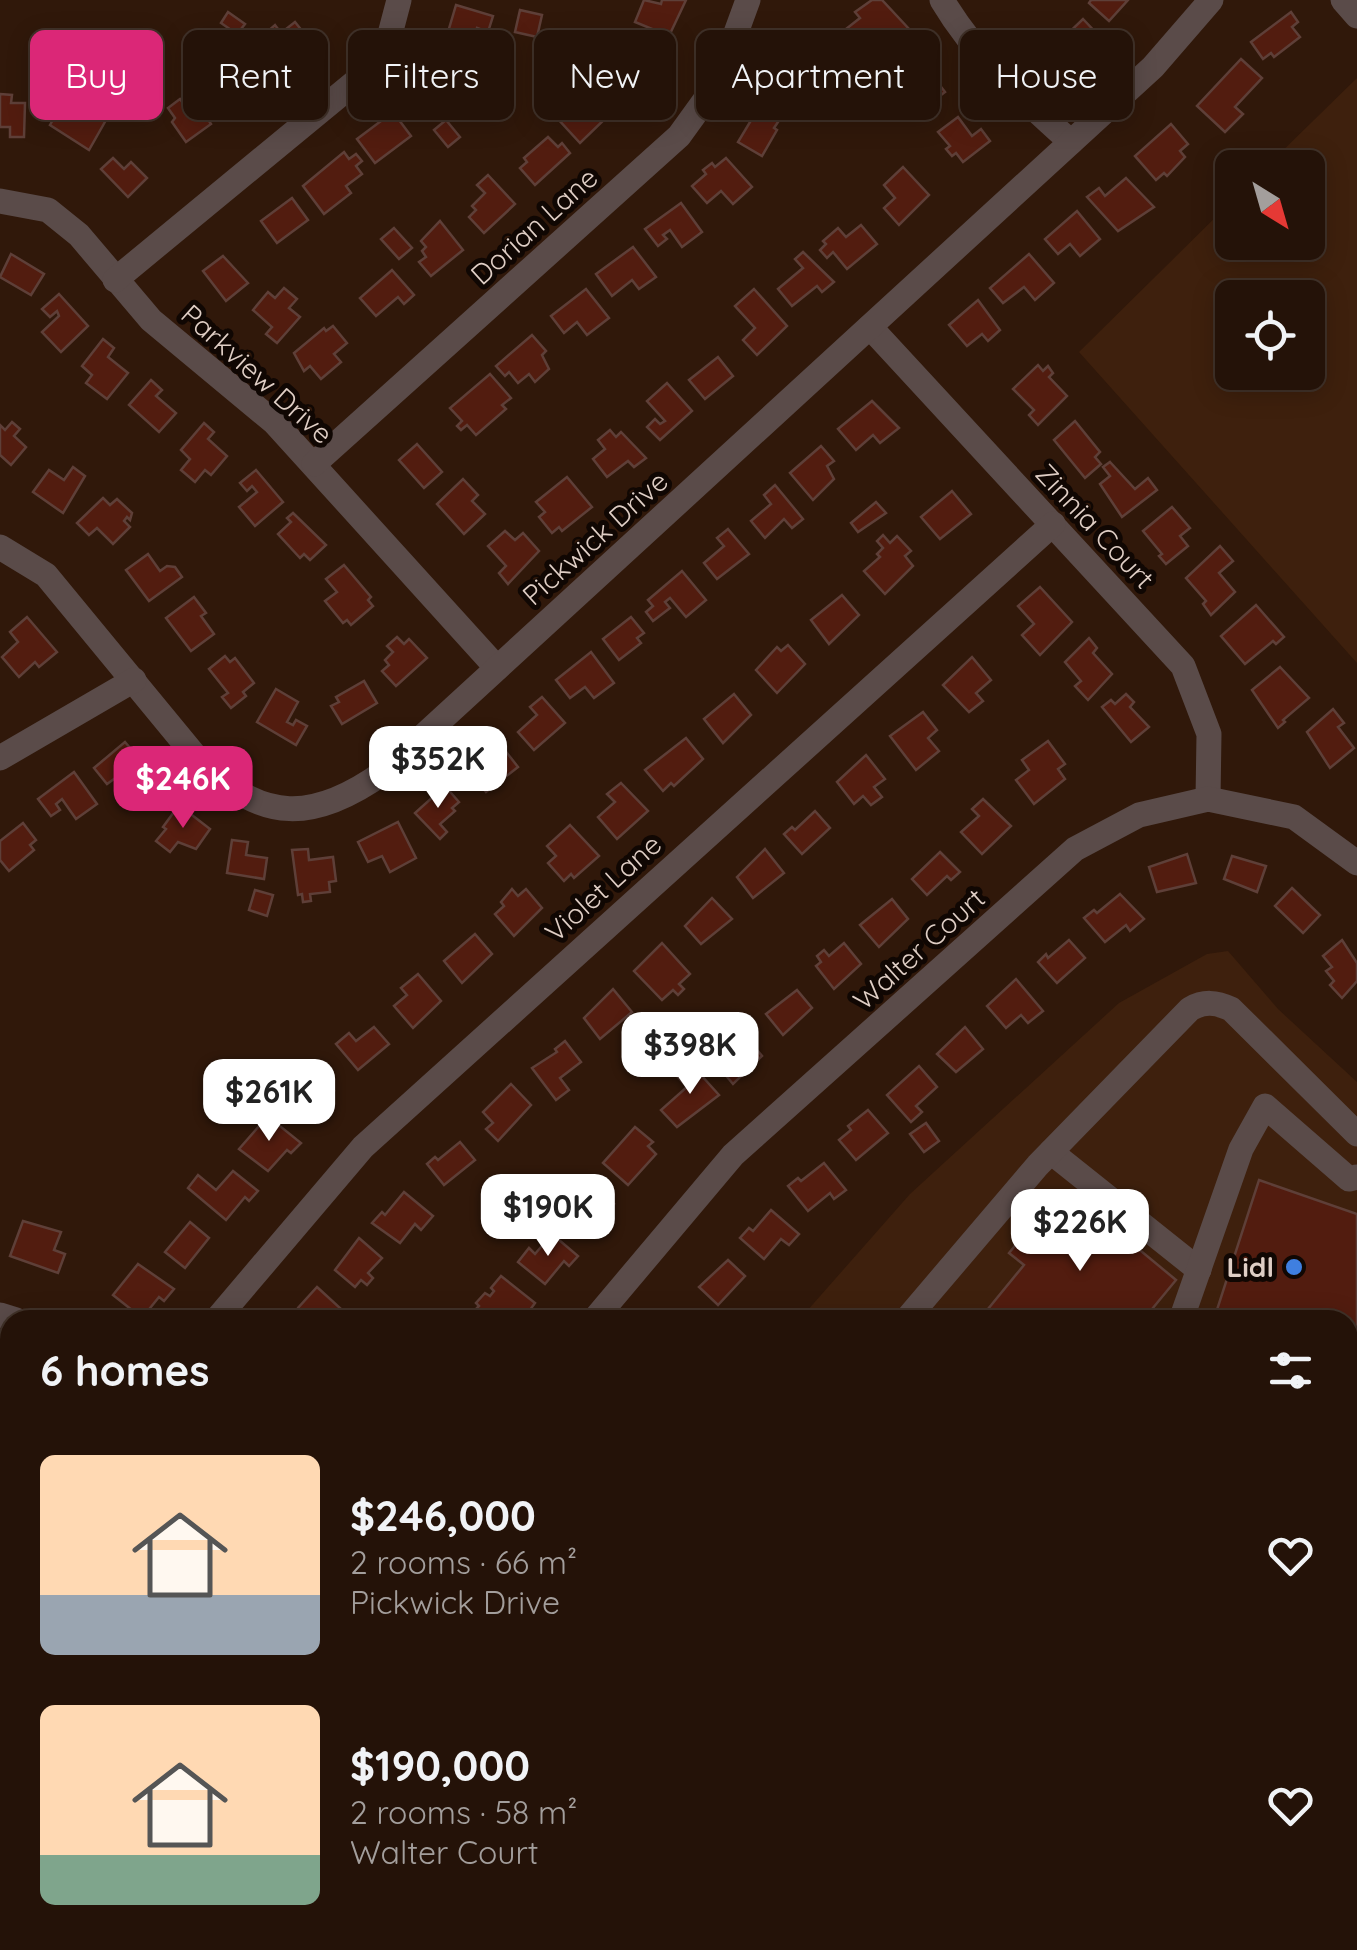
<!DOCTYPE html>
<meta charset="utf-8">
<style>
:root{--surface:#241208;--page:#302016;--text:#f1f3f6;--muted:#a39e9c;--line:#413229;--accent:#db2777}
body{margin:0;font-family:Quicksand,sans-serif;background:var(--page);color:var(--text);height:100vh;display:flex;flex-direction:column;font-size:38px;white-space:nowrap}
*{box-sizing:border-box;margin:0}
p{font-size:32px;color:var(--muted)}
.icon{flex:none;width:55px;height:55px;fill:none;stroke:currentColor;stroke-width:2;stroke-linecap:round;stroke-linejoin:round}
.map{position:relative;flex:1;overflow:hidden}
.details{position:absolute;left:0px;top:1310px;width:1358px;height:640px;display:flex;flex-direction:column;background:var(--surface);border-radius:30px 30px 0 0;box-shadow:0 5px 25px #0003,0 0 0 2px var(--line)}
.details>*{flex:none}
.hud{position:absolute;left:30px;top:30px;width:1298px;height:90px;display:flex;gap:20px}
.needle{width:65px;rotate:143deg}
.fabs{position:absolute;left:1215px;top:150px;display:grid;gap:20px}
.fabs a{display:grid;place-items:center;width:110px;height:110px;border-radius:15px;background:var(--surface);box-shadow:0 5px 25px #0003,0 0 0 2px var(--line);font-size:50px}
.price{position:absolute;translate:-50% -85px;padding:0 22px;border-radius:20px;background:#fff;color:#222;font-size:32px;line-height:65px;filter:drop-shadow(0 2px 5px #0008)}
.price::after{content:'';position:absolute;left:50%;top:60px;width:30px;height:22px;margin-left:-15px;background:inherit;clip-path:polygon(0 0,100% 0,50% 100%)}
.price.current{background:var(--accent);color:#fff}
ul{padding:0;list-style:none}
li{display:flex;align-items:center;gap:30px;height:250px;padding:0 40px}
li span{display:grid;place-items:center;flex:none;width:280px;height:200px;border-radius:15px;color:#555}
li>.icon{margin-inline-start:auto}
span .icon{width:120px;height:120px;fill:#fffc;stroke-width:1}
li b{font-size:42px}
h2{display:flex;justify-content:space-between;align-items:center;height:120px;padding:0 40px;font-size:42px}
.pill{padding:0 35px;border-radius:15px;background:var(--surface);box-shadow:0 5px 25px #0003,0 0 0 2px var(--line);font-size:35px;line-height:90px}
.pill.current{background:var(--accent);color:#fff}
.map>svg:first-child{display:block}
.built{fill:#3e200d;fill-rule:evenodd}
.building{fill:#521c0f;stroke:#5e3f38;stroke-width:2.5}
.lines{fill:none;stroke-linecap:round;stroke-linejoin:round}
.minor{stroke:#5a4b49;stroke-width:25}
.major{stroke:#947671;stroke-width:30}
.shop-dot{fill:#3f7fe0;stroke:#100703;stroke-width:4}
.labels{text-anchor:middle;stroke-width:10;stroke-linejoin:round;paint-order:stroke}
.street-label{font-size:28px;fill:#dfcec5;stroke:#100703}
.poi-label{font-size:28px;font-weight:bold;fill:#dfcec5;stroke:#100703;text-anchor:end}
</style>
<div class="map">
<svg width="1357" height="1950" viewBox="0 0 1357 1950">
<rect width="100%" height="100%" fill="#30180a"/>
<g class="built">
<path d="M1357,78V663L1079,352L1232,201V242H1308V168L1266,167ZM1232,298H1308V372H1232Z"/>
<polygon points="1228,951 1278,1009 1357,1082 1357,1722 1348,1746 1348,1320 799,1320 910,1194 1119,1003 1207,954"/>
<polygon points="437,1940 1205,1940 1196,1950 448,1950"/>
</g>
<g class="building">
<polygon points="644,0 661,4 662,0 686,0 669,36 635,22"/>
<polygon points="872,0 882,0 910,30 903,35 909,42 892,55 884,44 878,48 871,39 859,48 846,29 860,18 855,12"/>
<polygon points="1091,0 1128,0 1109,21 1089,3"/>
<polygon points="456,5 493,16 488,32 477,28 474,38 488,41 482,60 443,49"/>
<polygon points="520,10 542,15 537,37 515,32"/>
<polygon points="228,12 245,24 237,34 221,23"/>
<polygon points="1291,12 1298,22 1292,27 1300,37 1274,57 1271,53 1263,59 1251,42"/>
<polygon points="1083,19 1100,37 1072,63 1055,46"/>
<polygon points="295,22 311,42 277,66 261,47 274,37 268,31 275,25 281,33"/>
<polygon points="629,43 633,47 635,44 655,60 633,89 612,73 627,54 624,51"/>
<polygon points="800,58 820,71 800,103 770,84 777,73 787,79"/>
<polygon points="247,59 263,81 229,110 206,78 225,64 231,71"/>
<polygon points="1241,59 1262,78 1235,107 1243,114 1225,132 1197,106"/>
<polygon points="922,62 945,92 924,108 911,98 913,93 902,78"/>
<polygon points="434,66 456,82 445,96 457,105 446,120 434,112 432,115 410,99"/>
<polygon points="139,70 155,87 140,100 125,83"/>
<polygon points="0,94 12,95 11,103 25,103 24,137 10,137 10,127 0,127"/>
<polygon points="591,97 608,116 580,143 558,119 573,106 577,110"/>
<polygon points="180,99 188,110 197,103 211,124 186,142 172,122 175,118 168,108"/>
<polygon points="63,102 85,114 89,110 106,120 89,150 50,125"/>
<polygon points="759,107 780,119 774,128 777,130 762,156 738,142"/>
<polygon points="393,112 411,136 375,163 357,139"/>
<polygon points="958,117 972,136 981,129 990,141 963,162 956,153 952,156 946,149 950,146 938,132"/>
<polygon points="446,120 460,137 448,147 434,130"/>
<polygon points="1171,124 1188,144 1180,151 1185,157 1167,176 1164,173 1156,180 1135,156"/>
<polygon points="548,137 558,147 562,143 570,153 535,185 520,168 527,162 524,158"/>
<polygon points="344,152 349,159 356,154 362,161 356,166 362,174 346,186 351,193 324,214 303,186"/>
<polygon points="113,158 124,169 131,162 147,178 128,197 101,169"/>
<polygon points="726,158 752,187 733,204 721,191 707,203 692,186 706,174 703,170 712,163 715,167"/>
<polygon points="903,167 929,195 899,225 884,208 895,198 884,185"/>
<polygon points="488,175 515,204 484,233 469,217 476,210 472,206 485,193 477,185"/>
<polygon points="1126,178 1154,207 1118,231 1087,197 1099,188 1105,196"/>
<polygon points="292,198 308,220 277,243 261,221"/>
<polygon points="681,203 702,232 682,247 670,230 663,235 667,239 658,246 645,229"/>
<polygon points="1077,211 1100,239 1080,256 1070,244 1058,254 1045,239"/>
<polygon points="440,221 463,250 431,276 419,262 426,257 422,251 426,247 421,241"/>
<polygon points="861,225 877,244 847,269 833,252 827,258 820,250 826,244 823,241 838,228 846,237"/>
<polygon points="394,228 412,248 399,259 381,239"/>
<polygon points="633,247 656,277 639,289 632,280 612,296 596,274"/>
<polygon points="803,252 834,282 822,292 817,286 792,306 778,289 803,268 795,259"/>
<polygon points="11,254 44,274 31,295 0,277"/>
<polygon points="1029,254 1054,283 1035,300 1024,287 1003,303 990,288"/>
<polygon points="223,256 248,283 226,301 203,271"/>
<polygon points="392,270 414,295 404,304 398,297 376,316 360,298"/>
<polygon points="284,288 297,299 289,308 300,317 277,343 266,334 272,327 253,310 268,292 275,298"/>
<polygon points="586,289 609,318 587,335 577,322 564,333 551,316"/>
<polygon points="754,289 787,326 757,355 743,340 755,328 735,306"/>
<polygon points="59,294 88,326 61,352 42,332 59,316 57,311 50,317 42,309"/>
<polygon points="978,300 1000,330 988,341 982,334 967,346 949,325"/>
<polygon points="333,326 347,343 334,354 341,362 321,379 310,366 304,371 294,353 324,328 326,331"/>
<polygon points="532,335 546,351 542,355 549,369 535,382 529,374 518,383 509,372 505,376 496,366"/>
<polygon points="103,339 114,348 108,357 128,373 107,399 86,383 92,375 82,366"/>
<polygon points="718,357 733,376 705,399 689,380"/>
<polygon points="1038,365 1043,371 1048,366 1053,373 1049,377 1067,396 1038,425 1029,415 1034,410 1013,389"/>
<polygon points="490,374 511,398 502,405 506,409 476,435 467,425 461,430 457,426 462,421 450,408"/>
<polygon points="151,380 162,390 156,396 176,413 159,432 129,405"/>
<polygon points="667,383 692,411 660,440 647,427 655,419 660,424 665,421 647,401"/>
<polygon points="872,401 899,428 880,443 873,435 856,450 838,429"/>
<polygon points="1075,421 1100,452 1095,457 1101,464 1085,478 1054,440"/>
<polygon points="12,422 20,429 14,436 26,447 11,465 0,455 0,425 5,430"/>
<polygon points="204,423 214,432 208,439 227,456 211,475 205,470 195,482 181,470 190,459 181,450"/>
<polygon points="610,430 616,437 621,432 646,458 634,467 628,461 607,477 593,459 605,449 598,440"/>
<polygon points="417,444 442,472 424,488 399,460"/>
<polygon points="821,446 834,461 827,466 834,479 813,500 790,473"/>
<polygon points="1110,462 1135,489 1148,478 1157,490 1122,517 1100,484 1110,476 1103,467"/>
<polygon points="73,467 85,476 63,513 33,492 49,470 64,480"/>
<polygon points="256,470 283,502 255,526 239,507 257,492 252,486 247,491 240,483"/>
<polygon points="567,477 592,507 562,531 559,527 552,533 539,517 545,512 536,502"/>
<polygon points="463,479 478,495 472,501 485,514 464,534 437,504"/>
<polygon points="775,485 803,519 792,528 784,519 765,538 751,521 771,504 764,495"/>
<polygon points="952,491 971,514 940,539 921,517"/>
<polygon points="103,498 110,505 117,499 132,513 130,520 127,517 124,521 130,527 113,544 97,528 89,535 77,523"/>
<polygon points="876,502 886,513 858,532 851,523"/>
<polygon points="1172,507 1190,528 1180,536 1188,546 1166,564 1159,556 1162,554 1143,531"/>
<polygon points="293,513 326,545 310,560 304,554 300,558 278,534 291,522 287,518"/>
<polygon points="728,529 749,554 717,579 704,563 724,546 717,538"/>
<polygon points="505,531 515,540 523,533 539,551 508,584 499,573 506,566 488,546"/>
<polygon points="883,535 890,543 897,536 911,551 905,556 913,566 885,594 864,571 880,557 877,554 883,548 877,541"/>
<polygon points="1220,546 1233,561 1219,573 1235,592 1211,615 1203,604 1206,601 1186,578"/>
<polygon points="148,554 160,571 167,566 175,567 182,577 149,601 126,570"/>
<polygon points="344,565 371,597 368,600 373,606 351,625 347,620 343,623 325,601 337,592 326,579"/>
<polygon points="682,571 706,600 686,617 670,598 665,602 670,608 653,621 646,612 653,606 648,600"/>
<polygon points="1040,587 1072,622 1040,655 1022,635 1034,624 1018,606"/>
<polygon points="842,595 859,615 829,644 811,620"/>
<polygon points="194,597 206,613 201,616 214,634 191,651 166,618"/>
<polygon points="1256,605 1284,637 1276,644 1273,641 1245,664 1221,636"/>
<polygon points="27,617 57,652 39,667 35,662 19,677 2,657 18,642 10,632"/>
<polygon points="631,617 644,633 637,638 641,643 619,660 603,639"/>
<polygon points="397,637 404,644 409,639 427,658 396,686 382,671 389,665 385,660 393,652 387,646"/>
<polygon points="1089,638 1097,648 1093,653 1112,674 1088,700 1075,686 1081,681 1065,662"/>
<polygon points="788,645 805,664 777,693 756,670 777,647 781,651"/>
<polygon points="591,652 614,683 594,698 585,687 570,698 556,680"/>
<polygon points="225,656 230,662 235,658 254,683 243,692 246,696 231,708 222,697 228,693 209,669"/>
<polygon points="972,657 991,680 976,693 983,701 969,712 943,685"/>
<polygon points="1280,667 1309,698 1283,720 1285,722 1278,728 1252,690"/>
<polygon points="364,681 377,703 342,724 331,706 339,702 336,697"/>
<polygon points="276,689 298,702 287,722 293,725 296,720 307,726 296,745 257,722"/>
<polygon points="734,694 751,715 723,743 704,719"/>
<polygon points="1126,694 1134,702 1130,707 1149,727 1131,742 1102,707 1111,700 1115,704"/>
<polygon points="542,697 565,723 534,750 518,732 537,715 530,707"/>
<polygon points="1333,709 1344,723 1338,727 1354,748 1330,768 1307,732"/>
<polygon points="923,712 937,730 928,738 939,751 916,770 890,736"/>
<polygon points="686,738 703,759 674,786 671,783 663,791 645,770"/>
<polygon points="496,739 518,767 486,792 471,773 490,758 483,749"/>
<polygon points="1048,741 1065,764 1058,769 1065,779 1034,804 1016,780 1029,770 1022,760"/>
<polygon points="125,742 142,762 117,783 114,779 107,784 94,768"/>
<polygon points="866,755 885,779 874,787 882,797 871,805 863,796 854,804 837,782"/>
<polygon points="74,772 97,804 76,819 62,799 56,804 60,810 51,816 38,799"/>
<polygon points="621,783 648,811 617,839 598,817 615,802 607,794"/>
<polygon points="445,786 459,802 452,808 455,811 440,824 447,832 440,839 415,813"/>
<polygon points="983,799 1011,826 982,854 961,832 979,816 972,809"/>
<polygon points="179,805 210,829 196,849 178,842 170,852 156,841 166,829 163,827"/>
<polygon points="815,811 830,828 802,854 784,834 792,827 795,830"/>
<polygon points="398,822 416,858 390,872 382,856 368,862 358,842"/>
<polygon points="23,823 36,840 30,845 34,850 9,871 0,860 0,841"/>
<polygon points="570,825 599,856 574,878 571,874 564,881 548,863 556,856 547,846"/>
<polygon points="232,840 248,842 246,855 267,858 264,879 227,873"/>
<polygon points="308,849 309,860 333,857 336,881 329,882 330,892 310,894 311,901 303,902 302,894 298,895 292,850"/>
<polygon points="765,849 784,873 753,898 737,877"/>
<polygon points="940,852 960,872 951,880 947,876 927,895 912,879"/>
<polygon points="1187,854 1196,883 1157,892 1149,867"/>
<polygon points="1232,856 1266,866 1257,892 1224,879"/>
<polygon points="1292,888 1320,915 1303,933 1275,906"/>
<polygon points="512,889 518,896 526,889 542,908 514,936 495,914 504,906 501,902"/>
<polygon points="255,890 273,895 267,916 249,910"/>
<polygon points="1120,894 1144,919 1130,931 1126,925 1105,942 1084,918 1094,910 1097,913"/>
<polygon points="712,898 732,919 701,944 685,926"/>
<polygon points="892,899 908,919 879,947 860,925"/>
<polygon points="475,934 492,954 462,983 444,961"/>
<polygon points="1069,940 1085,958 1057,983 1038,962 1046,954 1048,958"/>
<polygon points="1342,940 1357,963 1357,981 1342,998 1330,985 1334,981 1326,971 1332,967 1323,956"/>
<polygon points="662,943 690,974 679,984 684,989 678,995 673,990 662,1000 634,971"/>
<polygon points="844,943 861,964 834,989 816,966 821,962 817,956 824,950 829,956"/>
<polygon points="418,974 441,1001 413,1028 394,1006 407,995 401,988"/>
<polygon points="1016,979 1043,1011 1028,1023 1021,1015 1006,1028 987,1006"/>
<polygon points="613,989 632,1012 600,1039 584,1018"/>
<polygon points="797,990 812,1008 783,1035 766,1014"/>
<polygon points="374,1027 389,1044 358,1070 336,1044 349,1033 356,1041"/>
<polygon points="965,1027 983,1049 956,1072 937,1054"/>
<polygon points="750,1033 756,1041 752,1044 762,1056 733,1084 713,1060 728,1047 724,1042 733,1036 737,1041"/>
<polygon points="565,1041 581,1062 560,1078 569,1090 556,1100 532,1068 557,1052 555,1049"/>
<polygon points="692,1065 719,1095 677,1127 661,1110 687,1087 678,1077"/>
<polygon points="919,1066 937,1087 916,1106 922,1112 911,1122 887,1095"/>
<polygon points="311,1073 334,1091 311,1122 292,1108 305,1091 300,1087"/>
<polygon points="511,1084 531,1105 498,1141 486,1129 493,1123 483,1112"/>
<polygon points="868,1110 888,1133 856,1160 839,1140 851,1130 848,1126"/>
<polygon points="274,1113 280,1119 276,1123 301,1143 291,1153 287,1150 268,1171 239,1149 260,1125 266,1130 273,1122 269,1119"/>
<polygon points="926,1123 939,1141 924,1152 910,1134"/>
<polygon points="635,1127 653,1142 648,1146 656,1154 628,1185 603,1163"/>
<polygon points="460,1142 475,1160 444,1185 427,1164 435,1157 438,1160"/>
<polygon points="824,1163 846,1190 834,1199 830,1193 808,1211 788,1186 798,1178 801,1181"/>
<polygon points="233,1171 258,1191 249,1201 245,1197 226,1220 188,1188 198,1175 216,1190"/>
<polygon points="1259,1180 1357,1214 1357,1362 1348,1359 1348,1320 1214,1319"/>
<polygon points="595,1188 614,1204 588,1234 563,1212 574,1200 580,1206"/>
<polygon points="404,1192 433,1216 421,1230 415,1224 400,1243 372,1223 382,1212 385,1215"/>
<polygon points="1083,1203 1176,1280 1143,1320 979,1320 1024,1265 1009,1253 1044,1210 1064,1227"/>
<polygon points="771,1210 799,1234 789,1245 781,1239 764,1259 740,1238 749,1228 753,1231"/>
<polygon points="23,1221 61,1232 54,1250 65,1254 58,1273 10,1256"/>
<polygon points="190,1222 209,1238 185,1268 165,1252"/>
<polygon points="552,1234 578,1256 569,1266 564,1261 545,1284 518,1262 529,1248 535,1254"/>
<polygon points="359,1238 382,1258 368,1273 373,1278 367,1285 361,1280 355,1287 335,1270"/>
<polygon points="728,1260 745,1276 718,1305 699,1287"/>
<polygon points="138,1264 174,1289 164,1301 159,1297 142,1318 113,1295"/>
<polygon points="501,1276 535,1303 527,1314 522,1310 513,1320 490,1320 475,1310 479,1306 476,1303 485,1293 490,1296 494,1291 491,1288"/>
<polygon points="317,1287 340,1308 329,1320 294,1320 298,1308"/>
<polygon points="8,1503 10,1535 0,1549 0,1514"/>
<polygon points="1357,1556 1357,1629 1348,1643 1348,1568"/>
<polygon points="1355,1829 1357,1858 1353,1862 1348,1857 1348,1837"/>
<polygon points="10,1919 10,1940 26,1940 30,1950 2,1950 0,1924"/>
<polygon points="331,1940 374,1940 366,1950 343,1950"/>
<polygon points="678,1940 753,1940 756,1950 681,1950"/>
</g>
<g class="lines">
<g class="minor">
<path d="M942,0C976,57 1022,98 1071,142"/>
<polyline points="1343,0 1357,16"/>
<polyline points="0,201 48,210 79,235 151,320 275,423 497,668"/>
<polyline points="115,280 365,74 389,38 399,0"/>
<polyline points="870,327 1183,666 1209,734 1208,799"/>
<polyline points="314,464 679,136 718,82 748,0"/>
<path d="M0,547L46,575L200,762C263,823 314,822 384,772L1153,67L1211,0"/>
<polyline points="0,758 134,680"/>
<polyline points="1051,1152 1199,1270"/>
<polyline points="0,1315 16,1320"/>
<polyline points="216,1320 363,1147 1053,524"/>
<polyline points="594,1320 733,1155 1075,849 1139,815 1208,799 1294,817 1357,863"/>
<path d="M906,1320L1038,1165L1190,1009C1204,1001 1216,1002 1231,1009L1357,1134"/>
<polyline points="1181,1320 1241,1149 1265,1106 1349,1179 1357,1177"/>
<polyline points="1348,1376 1357,1379"/>
<polyline points="1348,1460 1357,1448"/>
<polyline points="1348,1488 1357,1497"/>
<polyline points="1348,1539 1357,1529"/>
<polyline points="0,1643 10,1669"/>
<polyline points="1348,1671 1357,1660"/>
<polyline points="0,1756 10,1755"/>
<polyline points="1348,1937 1357,1941"/>
<polyline points="246,1940 254,1950"/>
<polyline points="506,1940 519,1950"/>
<polyline points="588,1940 596,1950"/>
<polyline points="645,1940 649,1950"/>
<polyline points="771,1940 774,1950"/>
<polyline points="973,1940 986,1950"/>
<polyline points="942,1950 949,1940"/>
<polyline points="1110,1950 1119,1940"/>
<polyline points="1276,1950 1285,1940"/>
</g>
<g class="major">
<polyline points="1348,1776 1357,1765"/>
<polyline points="1196,1950 1205,1940"/>
</g>
</g>
<circle class="shop-dot" cx="1294" cy="1267" r="10"/>
<g class="labels">
<g class="street-label">
<text transform="translate(534 226) rotate(-42)" y="10">Dorian Lane</text>
<text transform="translate(257 374) rotate(42)" y="10">Parkview Drive</text>
<text transform="translate(1095 526) rotate(47)" y="10">Zinnia Court</text>
<text transform="translate(595 538) rotate(-42)" y="10">Pickwick Drive</text>
<text transform="translate(603 888) rotate(-42)" y="10">Violet Lane</text>
<text transform="translate(919 949) rotate(-42)" y="10">Walter Court</text>
</g>
<g class="poi-label">
<text x="1274" y="1277">Lidl</text>
</g>
</g>
</svg>
<div class="fabs">
<a><svg class="needle" viewBox="-14 -14 28 28"><path d="M0-13l5 13h-10z" fill="#e53935"/><path d="M0 13l5-13h-10z" fill="#a39e9c"/></svg></a>
<a><svg class="icon" aria-label="locate" viewBox="0 0 24 24"><circle cx="12" cy="12" r="6"/><path d="M12 2v4M12 18v4M2 12h4M18 12h4"/></svg></a>
</div>
<b class="price" style="left:438px;top:811px">$352K</b>
<b class="price current" style="left:183px;top:831px">$246K</b>
<b class="price" style="left:690px;top:1097px">$398K</b>
<b class="price" style="left:269px;top:1144px">$261K</b>
<b class="price" style="left:548px;top:1259px">$190K</b>
<b class="price" style="left:1080px;top:1274px">$226K</b>
<div class="hud">
<a class="pill current">Buy</a>
<a class="pill">Rent</a>
<a class="pill">Filters</a>
<a class="pill">New</a>
<a class="pill">Apartment</a>
<a class="pill">House</a>
</div>
<section class="details">
<h2>6 homes<svg class="icon" aria-label="filters" viewBox="0 0 24 24"><path d="M4 7h16M4 17h16"/><circle cx="9" cy="7" r="2"/><circle cx="15" cy="17" r="2"/></svg></h2>
<ul>
<li><span style="background:linear-gradient(#ffd9b3 70%,#9aa5b1 0)"><svg class="icon" aria-label="home" viewBox="0 0 24 24"><path d="M3 11l9-7 9 7M6 9v11h12V9"/></svg></span><div><b>$246,000</b><p>2 rooms · 66 m²</p><p>Pickwick Drive</p></div><svg class="icon" aria-label="heart" viewBox="0 0 24 24"><path d="M12 20l-8-8c-3-5 5-10 8-4 3-6 11-1 8 4z"/></svg></li>
<li><span style="background:linear-gradient(#ffd9b3 75%,#7fa58c 0)"><svg class="icon" aria-label="home" viewBox="0 0 24 24"><path d="M3 11l9-7 9 7M6 9v11h12V9"/></svg></span><div><b>$190,000</b><p>2 rooms · 58 m²</p><p>Walter Court</p></div><svg class="icon" aria-label="heart" viewBox="0 0 24 24"><path d="M12 20l-8-8c-3-5 5-10 8-4 3-6 11-1 8 4z"/></svg></li>
</ul>
</section>
</div>
